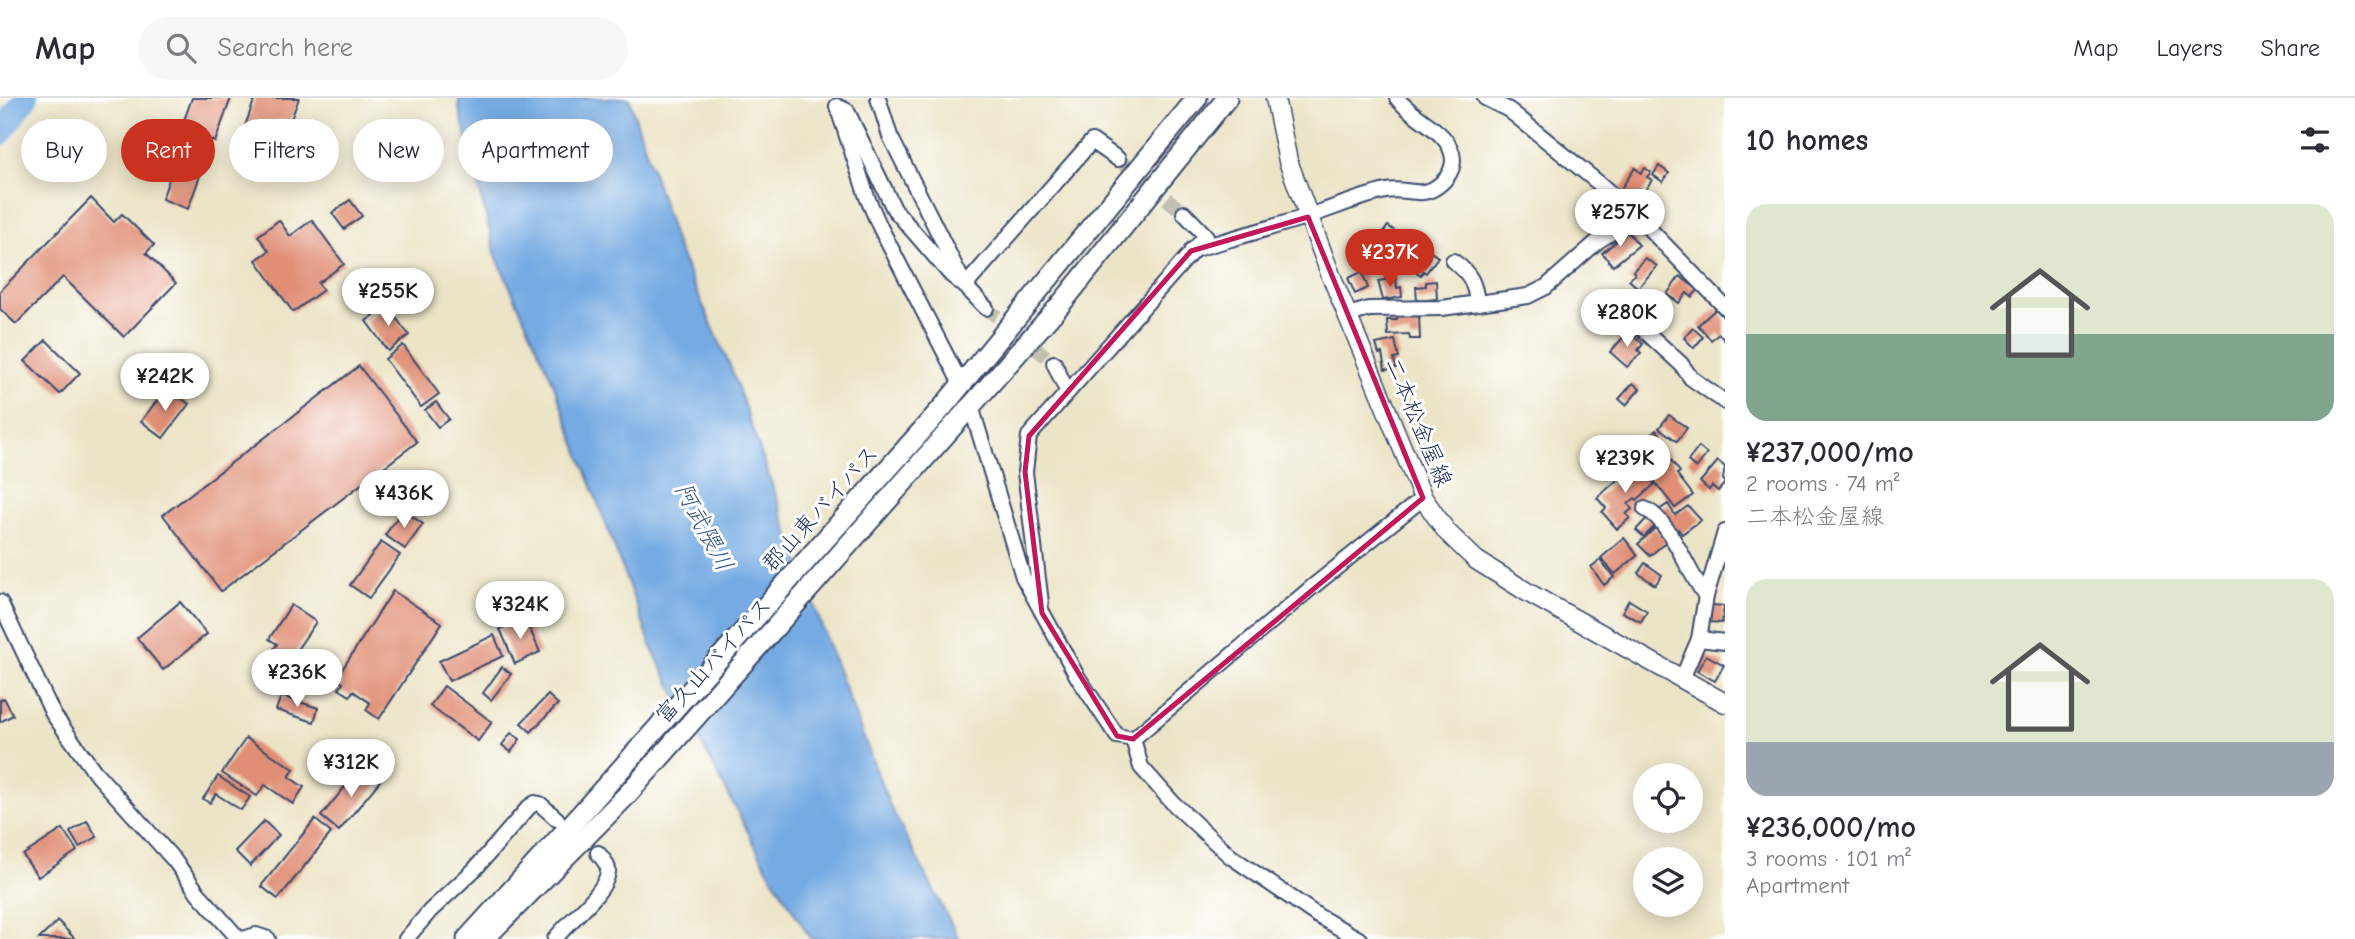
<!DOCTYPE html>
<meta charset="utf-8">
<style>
:root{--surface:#fff;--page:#f7f7f7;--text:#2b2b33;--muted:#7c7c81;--line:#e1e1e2;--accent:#c8321e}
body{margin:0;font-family:"Comic Neue","Klee One",sans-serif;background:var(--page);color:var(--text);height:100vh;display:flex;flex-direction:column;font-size:26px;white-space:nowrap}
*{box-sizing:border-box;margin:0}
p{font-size:23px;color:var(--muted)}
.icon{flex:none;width:38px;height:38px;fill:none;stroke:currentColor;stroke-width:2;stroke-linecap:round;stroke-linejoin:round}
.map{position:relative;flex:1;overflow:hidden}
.panel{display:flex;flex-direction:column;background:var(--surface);width:630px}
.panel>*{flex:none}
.hud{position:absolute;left:21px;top:21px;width:665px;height:63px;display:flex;gap:14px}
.buttons{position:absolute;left:1633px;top:665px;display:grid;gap:14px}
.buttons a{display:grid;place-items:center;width:70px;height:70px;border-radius:50%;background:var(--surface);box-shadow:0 4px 18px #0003;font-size:35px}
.price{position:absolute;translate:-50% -60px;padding:0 16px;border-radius:24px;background:#fff;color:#222;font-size:23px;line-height:46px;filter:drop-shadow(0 2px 4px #0008)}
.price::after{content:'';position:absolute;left:50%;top:42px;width:21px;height:16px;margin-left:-10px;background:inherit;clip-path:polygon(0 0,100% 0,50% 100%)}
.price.current{background:var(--accent);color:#fff}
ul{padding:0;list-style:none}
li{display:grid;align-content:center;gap:14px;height:371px;padding:0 21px}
li span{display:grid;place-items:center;height:217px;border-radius:21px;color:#555}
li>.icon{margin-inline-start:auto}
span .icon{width:126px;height:126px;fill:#fffc;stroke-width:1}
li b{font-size:30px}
h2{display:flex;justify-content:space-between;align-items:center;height:84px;padding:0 21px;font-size:30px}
.tag{padding:0 24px;border-radius:32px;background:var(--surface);box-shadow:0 4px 18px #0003;font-size:24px;line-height:63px}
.tag.current{background:var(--accent);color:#fff}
header{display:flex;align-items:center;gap:42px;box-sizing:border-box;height:98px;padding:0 35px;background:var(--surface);border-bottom:2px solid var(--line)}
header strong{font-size:33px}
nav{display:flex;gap:38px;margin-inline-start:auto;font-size:24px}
.search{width:490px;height:63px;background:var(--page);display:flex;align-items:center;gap:18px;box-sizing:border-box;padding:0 24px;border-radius:38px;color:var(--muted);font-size:26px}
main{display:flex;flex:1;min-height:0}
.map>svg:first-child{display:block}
.water{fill:#75aae2;stroke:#486ca0;stroke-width:2}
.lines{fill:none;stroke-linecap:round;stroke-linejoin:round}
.river{stroke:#75aae2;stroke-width:24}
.building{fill:#e08e75}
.minor-tunnel{stroke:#c2c0b1;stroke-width:14;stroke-dasharray:14 7;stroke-linecap:butt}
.minor-casing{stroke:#3a4a6e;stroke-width:18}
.major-casing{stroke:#3a4a6e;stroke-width:21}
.highway-casing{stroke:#3a4a6e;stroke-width:23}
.minor{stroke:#fff;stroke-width:14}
.major{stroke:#fff;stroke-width:18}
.highway{stroke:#fff;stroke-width:19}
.marked{fill:none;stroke:#c2185b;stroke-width:5;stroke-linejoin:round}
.labels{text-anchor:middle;stroke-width:6;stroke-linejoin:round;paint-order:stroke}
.street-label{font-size:23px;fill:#1b2f5e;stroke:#fff}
.water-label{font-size:24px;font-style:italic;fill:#3a5a8c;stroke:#fff}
</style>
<header>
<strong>Map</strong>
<div class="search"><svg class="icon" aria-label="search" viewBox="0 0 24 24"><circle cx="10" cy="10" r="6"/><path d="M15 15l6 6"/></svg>Search here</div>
<nav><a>Map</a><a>Layers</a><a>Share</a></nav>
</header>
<main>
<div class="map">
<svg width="1725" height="841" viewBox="0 0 1725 841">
<rect width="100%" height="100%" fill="#fff"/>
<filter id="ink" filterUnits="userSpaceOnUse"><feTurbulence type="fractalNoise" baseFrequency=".0143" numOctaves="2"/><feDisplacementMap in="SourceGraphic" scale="14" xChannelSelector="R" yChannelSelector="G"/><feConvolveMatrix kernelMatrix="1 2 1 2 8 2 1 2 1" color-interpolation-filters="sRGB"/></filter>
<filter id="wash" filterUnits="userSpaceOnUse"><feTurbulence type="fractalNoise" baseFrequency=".00686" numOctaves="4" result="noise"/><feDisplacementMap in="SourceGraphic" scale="28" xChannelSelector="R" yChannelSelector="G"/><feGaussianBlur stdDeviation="1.57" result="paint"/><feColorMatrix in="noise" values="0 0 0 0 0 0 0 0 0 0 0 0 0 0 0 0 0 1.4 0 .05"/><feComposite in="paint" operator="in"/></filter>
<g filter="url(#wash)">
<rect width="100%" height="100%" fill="#ece4c6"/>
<polygon class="water" points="459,0 629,0 677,149 731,270 828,546 890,708 959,841 811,841 769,774 654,555 550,277 496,158 459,10"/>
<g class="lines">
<polyline class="river" points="0,36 26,0"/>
</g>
<g id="blocks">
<g class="building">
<polygon points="192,0 231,0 215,44 181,31"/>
<polygon points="255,0 299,0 289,27 276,22 264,57 238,48"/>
<polygon points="184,40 210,50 188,111 162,101"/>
<polygon points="1659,68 1669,75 1663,84 1653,77"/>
<polygon points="1635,70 1641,75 1645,70 1651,74 1647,79 1652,82 1636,104 1620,92"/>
<polygon points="91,100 114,124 122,116 154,147 146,155 176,185 124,239 63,179 16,226 0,211 0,193"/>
<polygon points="350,102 362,118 344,131 332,115"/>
<polygon points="279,122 290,138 312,122 344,166 318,185 323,192 293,214 256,162 269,153 258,138"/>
<polygon points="1388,128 1403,139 1391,155 1384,149 1381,153 1373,148"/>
<polygon points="1628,134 1639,147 1613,168 1602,155"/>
<polygon points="1415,143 1438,159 1426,175 1423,173 1421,177 1413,172 1415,168 1410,163 1413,159 1406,155"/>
<polygon points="1645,160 1657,168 1638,190 1629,182 1635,176 1633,173"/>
<polygon points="1362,174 1368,190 1355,196 1348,180"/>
<polygon points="1680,178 1698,192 1692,199 1687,195 1679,205 1667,196"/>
<polygon points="1396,180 1397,190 1401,189 1402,199 1383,202 1378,183"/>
<polygon points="1436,183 1437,201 1417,203 1416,189 1426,188 1426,184"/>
<polygon points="387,208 409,237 388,253 366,223"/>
<polygon points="1716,211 1725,221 1725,243 1719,236 1711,242 1698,227"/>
<polygon points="1397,217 1419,217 1420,241 1410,241 1409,236 1388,237 1387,222 1397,222"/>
<polygon points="1693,230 1703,239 1694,250 1684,240"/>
<polygon points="1629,233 1643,246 1638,252 1641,255 1627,269 1610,254"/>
<polygon points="46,242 80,275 60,296 25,263"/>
<polygon points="1395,242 1399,260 1394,261 1396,270 1385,272 1382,255 1379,256 1376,246"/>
<polygon points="403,247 439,296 421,309 385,261"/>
<polygon points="359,268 417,344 221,493 163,417"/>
<polygon points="1633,285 1640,291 1626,307 1619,301"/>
<polygon points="167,290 189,306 163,340 141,323"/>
<polygon points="436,304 449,321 438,329 425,312"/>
<polygon points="1669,317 1687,330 1677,343 1659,330"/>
<polygon points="1656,332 1660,336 1654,340 1680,374 1677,376 1693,397 1675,410 1631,353"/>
<polygon points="1699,349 1707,356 1696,370 1688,363"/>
<polygon points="1718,363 1725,369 1723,381 1725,385 1718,393 1712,388 1709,392 1700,384"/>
<polygon points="1639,367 1655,386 1637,402 1635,400 1628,406 1632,411 1626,416 1630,420 1617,431 1602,414 1606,410 1597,400 1632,369 1634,371"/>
<polygon points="1668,406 1675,417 1688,408 1701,422 1682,436 1678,431 1674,434 1659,412"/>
<polygon points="403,412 423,426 405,451 385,437"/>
<polygon points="1649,418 1657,426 1644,439 1636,432"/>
<polygon points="1655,430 1667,443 1650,458 1638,446"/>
<polygon points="1624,440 1638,457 1615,476 1601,460"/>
<polygon points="381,444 400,457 369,500 350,487"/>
<polygon points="1600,462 1614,479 1604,487 1591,469"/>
<polygon points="1645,465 1662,477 1655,487 1638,475"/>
<polygon points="393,493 442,525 379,621 366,612 370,605 353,593 350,598 339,591 343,585 336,581"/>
<polygon points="1629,502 1647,513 1641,524 1622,514"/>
<polygon points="180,504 207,536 163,572 137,540"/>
<polygon points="291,507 316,524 289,563 273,552 277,546 269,541"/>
<polygon points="1712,507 1724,508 1722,525 1710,524"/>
<polygon points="525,520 540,554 515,566 500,531"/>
<polygon points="494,537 503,558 449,583 439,563"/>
<polygon points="1706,557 1724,567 1715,583 1697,573"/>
<polygon points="502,569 511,576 491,602 483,595"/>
<polygon points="444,588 492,624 478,643 430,608"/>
<polygon points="548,597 558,606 531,634 521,625"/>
<polygon points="281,598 318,610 314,624 276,612"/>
<polygon points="4,600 13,617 0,624 0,602"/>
<polygon points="511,635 520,641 511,654 502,647"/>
<polygon points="246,640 294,671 289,679 304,689 293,706 265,687 257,698 222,675"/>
<polygon points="362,668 380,683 339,733 321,718"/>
<polygon points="218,678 250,699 241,712 216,696 210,705 203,701"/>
<polygon points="315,721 331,735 278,801 261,788"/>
<polygon points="87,723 97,739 79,749 70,734"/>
<polygon points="264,723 279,737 250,768 235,753"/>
<polygon points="63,731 77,753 38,779 23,757"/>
<polygon points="58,823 75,841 39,841"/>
</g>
</g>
</g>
<g filter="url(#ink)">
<use href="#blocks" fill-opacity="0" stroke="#3a4a6e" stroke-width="2"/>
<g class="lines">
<g class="minor-tunnel">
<polyline points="1118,61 1184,115"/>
<polyline points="986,210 1054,265"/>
</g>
<defs>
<g id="minor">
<polyline points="878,0 890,38 965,188 1092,43 1118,61"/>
<polyline points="1485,0 1509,12 1601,87 1637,118 1725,209"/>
<polyline points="837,8 867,99 880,129 961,286"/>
<polyline points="841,10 847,13 894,111 951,177 965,188 986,210"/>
<path d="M1192,152C1230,141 1268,131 1305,119C1332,111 1358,99 1386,93C1402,89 1419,99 1433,91C1444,85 1453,74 1453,62C1452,33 1412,21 1397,0"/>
<path d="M1453,163C1470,175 1475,185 1477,205"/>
<polyline points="1348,217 1369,211 1442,210 1528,198 1546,189 1598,143 1637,118"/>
<polyline points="1633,222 1681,266 1691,280 1725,304"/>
<polyline points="1054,265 1067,293"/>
<polyline points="971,308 1023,479 1077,578 1117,638 1133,641 1141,669 1173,705 1230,758 1318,818 1359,841"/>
<path d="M1645,411C1670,421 1688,476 1706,498"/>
<polyline points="0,504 53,616 94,673 174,762 198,795 239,841"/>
<polyline points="1041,505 1025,374 1029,338 1206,138 1184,115"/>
<polyline points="1699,541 1725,544"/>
<polyline points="1682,581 1699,541 1706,498 1725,434"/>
<polyline points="1133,641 1311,490 1423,400"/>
<polyline points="243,841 256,837 268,841"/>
<polyline points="406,841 430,813 475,771 529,709 535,705 540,706 557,721"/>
<path d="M555,841C567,824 606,795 608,774C609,767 602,760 598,755"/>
</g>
<polyline id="major" points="1275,0 1288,63 1330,175 1423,400 1447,434 1476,462 1527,494 1725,605"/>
<g id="highway">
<polyline points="467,841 580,717 942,310 1197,0"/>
<polyline points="484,841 626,698 971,308 1061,206 1227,0"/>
</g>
</defs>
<use href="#minor" class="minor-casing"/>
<use href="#major" class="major-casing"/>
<use href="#highway" class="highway-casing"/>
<use href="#minor" class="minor"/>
<use href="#major" class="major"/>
<use href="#highway" class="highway"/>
</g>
</g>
<path class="marked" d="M1308,119L1423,400L1133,641L1117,638L1042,515L1025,374L1029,338L1191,153Z"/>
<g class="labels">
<g class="street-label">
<text transform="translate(1419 324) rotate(67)" y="8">二本松金屋線</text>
<text transform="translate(820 410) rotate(-48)" y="8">郡山東バイパス</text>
<text transform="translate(713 562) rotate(-48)" y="8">富久山バイパス</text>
</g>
<g class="water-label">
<text transform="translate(704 429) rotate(62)" y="8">阿武隈川</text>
</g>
</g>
</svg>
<div class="buttons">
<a><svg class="icon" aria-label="locate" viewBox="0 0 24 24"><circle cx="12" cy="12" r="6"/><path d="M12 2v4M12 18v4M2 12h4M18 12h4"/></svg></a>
<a><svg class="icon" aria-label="layers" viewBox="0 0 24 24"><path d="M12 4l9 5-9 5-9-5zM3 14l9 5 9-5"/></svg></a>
</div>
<b class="price" style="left:1620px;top:151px">¥257K</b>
<b class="price current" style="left:1390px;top:191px">¥237K</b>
<b class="price" style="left:388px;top:230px">¥255K</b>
<b class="price" style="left:1627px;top:251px">¥280K</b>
<b class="price" style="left:165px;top:315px">¥242K</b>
<b class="price" style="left:1625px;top:397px">¥239K</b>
<b class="price" style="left:404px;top:432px">¥436K</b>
<b class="price" style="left:520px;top:543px">¥324K</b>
<b class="price" style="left:297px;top:611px">¥236K</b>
<b class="price" style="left:351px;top:701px">¥312K</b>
<div class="hud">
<a class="tag">Buy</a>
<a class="tag current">Rent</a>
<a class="tag">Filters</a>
<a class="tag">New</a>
<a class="tag">Apartment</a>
</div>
</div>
<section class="panel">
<h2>10 homes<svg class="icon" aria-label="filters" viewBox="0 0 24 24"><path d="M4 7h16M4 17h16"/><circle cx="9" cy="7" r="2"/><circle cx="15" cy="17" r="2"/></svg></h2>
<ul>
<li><span style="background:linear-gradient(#dfe7d0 60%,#7fa58c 0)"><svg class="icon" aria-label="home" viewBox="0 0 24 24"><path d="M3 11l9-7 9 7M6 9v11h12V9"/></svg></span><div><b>¥237,000/mo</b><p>2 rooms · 74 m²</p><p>二本松金屋線</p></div></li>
<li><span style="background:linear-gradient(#dfe7d0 75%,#9aa5b1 0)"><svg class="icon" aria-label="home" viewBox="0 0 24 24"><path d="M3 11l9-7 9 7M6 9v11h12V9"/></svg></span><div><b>¥236,000/mo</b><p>3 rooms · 101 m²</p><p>Apartment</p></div></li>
</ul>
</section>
</main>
